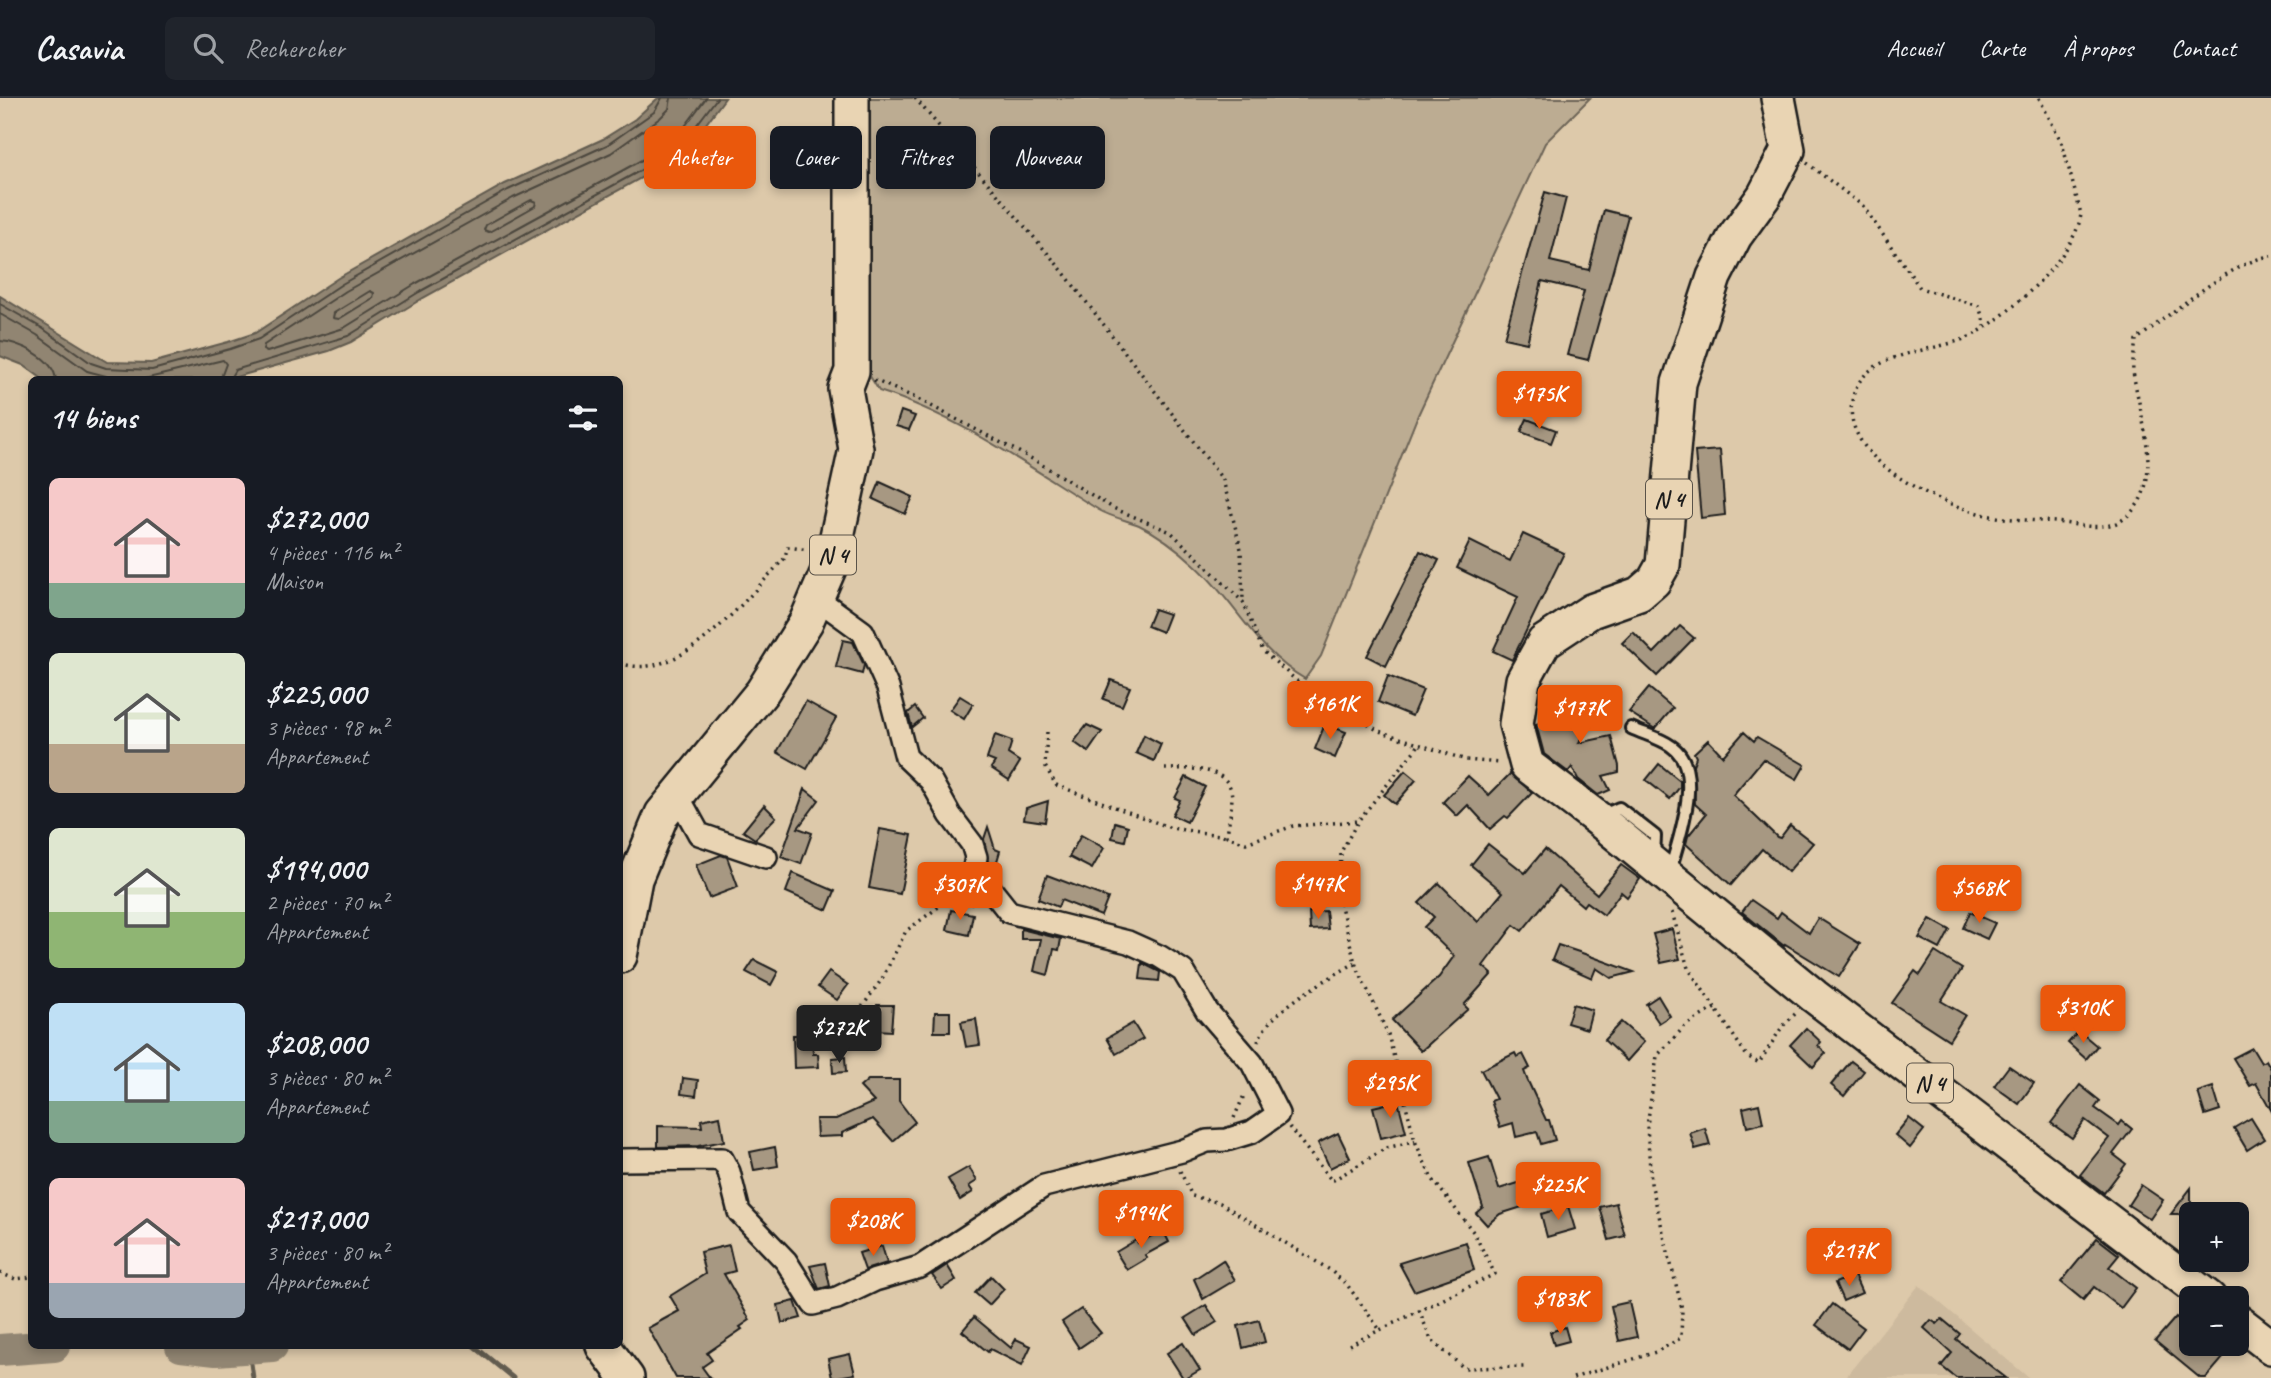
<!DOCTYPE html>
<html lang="fr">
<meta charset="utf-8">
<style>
:root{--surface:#171b24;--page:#20242c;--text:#f1f3f6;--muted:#9ea1a6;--line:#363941;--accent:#ea580c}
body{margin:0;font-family:Caveat,sans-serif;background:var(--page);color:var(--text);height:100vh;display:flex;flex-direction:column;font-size:26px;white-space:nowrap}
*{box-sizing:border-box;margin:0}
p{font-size:23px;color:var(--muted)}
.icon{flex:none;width:38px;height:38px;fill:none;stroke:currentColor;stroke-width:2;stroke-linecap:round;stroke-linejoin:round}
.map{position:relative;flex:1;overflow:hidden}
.side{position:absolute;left:28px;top:278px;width:595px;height:973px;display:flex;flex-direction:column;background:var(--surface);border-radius:10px;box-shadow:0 4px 10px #0003}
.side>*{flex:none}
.top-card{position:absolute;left:644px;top:28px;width:665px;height:63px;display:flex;gap:14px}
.fabs{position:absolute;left:2179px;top:1104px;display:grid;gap:14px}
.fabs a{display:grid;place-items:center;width:70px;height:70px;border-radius:10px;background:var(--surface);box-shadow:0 4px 10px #0003;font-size:35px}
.price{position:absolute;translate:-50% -60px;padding:0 16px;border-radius:7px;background:var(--accent);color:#fff;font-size:23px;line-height:46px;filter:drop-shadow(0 2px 4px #0008)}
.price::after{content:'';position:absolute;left:50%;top:42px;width:21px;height:16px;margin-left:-10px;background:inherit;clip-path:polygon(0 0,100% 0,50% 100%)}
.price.current{background:#222;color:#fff}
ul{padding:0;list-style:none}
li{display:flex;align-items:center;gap:21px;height:175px;padding:0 21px}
li span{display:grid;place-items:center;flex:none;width:196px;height:140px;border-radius:10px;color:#555}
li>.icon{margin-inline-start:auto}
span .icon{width:84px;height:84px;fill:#fffc;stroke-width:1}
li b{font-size:30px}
h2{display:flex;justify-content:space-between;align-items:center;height:84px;padding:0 21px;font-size:30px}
.tag{padding:0 24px;border-radius:10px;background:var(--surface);box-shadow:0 4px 10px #0003;font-size:24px;line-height:63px}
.tag.current{background:var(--accent);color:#fff}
header{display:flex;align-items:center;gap:42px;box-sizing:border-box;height:98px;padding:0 35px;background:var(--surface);border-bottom:2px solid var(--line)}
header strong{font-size:33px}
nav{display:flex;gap:38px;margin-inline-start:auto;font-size:24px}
.search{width:490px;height:63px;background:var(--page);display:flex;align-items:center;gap:18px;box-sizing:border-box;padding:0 24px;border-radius:10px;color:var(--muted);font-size:26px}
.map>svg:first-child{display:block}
.built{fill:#cdba9e}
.green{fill:#bcac92;stroke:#6c6457;stroke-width:2}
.water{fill:#918572;stroke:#625b50;stroke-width:2}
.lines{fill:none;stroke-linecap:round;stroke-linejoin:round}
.shore{stroke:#4b463e;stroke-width:2}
.stream{stroke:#625b50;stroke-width:5}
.river{stroke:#918572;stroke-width:32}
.building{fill:#a79882;stroke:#1c1c1c;stroke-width:2}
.lane-casing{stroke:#1c1c1c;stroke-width:16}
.street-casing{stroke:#1c1c1c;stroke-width:26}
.primary-casing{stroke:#1c1c1c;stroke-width:38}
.path{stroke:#1c1c1c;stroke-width:3.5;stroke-dasharray:2 5;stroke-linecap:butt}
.lane{stroke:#e9d4b3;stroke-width:10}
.street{stroke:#e9d4b3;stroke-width:21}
.primary{stroke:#e9d4b3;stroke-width:33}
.labels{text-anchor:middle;stroke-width:6;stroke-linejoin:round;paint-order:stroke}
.shield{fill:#e9d4b3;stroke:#5a5349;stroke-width:2}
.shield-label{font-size:23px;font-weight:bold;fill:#1c1c1c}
</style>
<header>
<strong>Casavia</strong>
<div class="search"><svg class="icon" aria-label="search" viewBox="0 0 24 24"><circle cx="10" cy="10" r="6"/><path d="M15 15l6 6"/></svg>Rechercher</div>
<nav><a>Accueil</a><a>Carte</a><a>À propos</a><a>Contact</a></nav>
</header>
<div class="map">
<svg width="2271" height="1280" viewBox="0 0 2271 1280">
<rect width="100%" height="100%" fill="#ddc9aa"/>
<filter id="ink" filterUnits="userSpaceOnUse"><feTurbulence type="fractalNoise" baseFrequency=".0143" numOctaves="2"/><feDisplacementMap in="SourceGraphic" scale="14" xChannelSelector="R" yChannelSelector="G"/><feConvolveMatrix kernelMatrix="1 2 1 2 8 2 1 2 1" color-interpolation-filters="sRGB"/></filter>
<g filter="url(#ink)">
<polygon class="built" points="1919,1187 2029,1280 1845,1280"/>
<path class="green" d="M867,0H1590L1545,45L1418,317L1321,558L1305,581C1257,554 1235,503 1195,467C1178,451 1160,437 1139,427C1126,422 1111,419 1099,412C1029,369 959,318 879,293L854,252Z"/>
<polygon class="water" points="658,0 725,0 691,46 670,64 423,200 351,244 329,253 225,282 44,282 23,267 0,258 0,198 107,264 151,265 228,244 255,235 338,180 505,86 603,41 635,21"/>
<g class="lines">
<g class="shore">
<polyline points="671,0 669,11 660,20 611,55 513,100 346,193 264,247 263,252 267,254 344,230 415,186 660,52 680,35 706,0"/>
<polygon points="531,102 536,104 535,108 489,134 484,132 486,127"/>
<polygon points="370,193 374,195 373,200 339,221 333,220 334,215"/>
<polyline points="0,206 42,230 91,265 106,270 152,272 230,251 259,241 342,186 508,92 607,47 654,14 662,0"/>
<polyline points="0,216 37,237 87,273 121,282"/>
<path d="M0,243C19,244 54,260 56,282"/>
<polyline points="140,282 223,262 226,266 220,282"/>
<polyline points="229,282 235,272 348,238 419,194 665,59 686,41 717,0"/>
</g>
<g class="stream">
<polyline points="474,1248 513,1280"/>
<polyline points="249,1251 253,1280"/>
</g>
<g class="river">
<polyline points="181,1248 216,1252 272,1248"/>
<polyline points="0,1252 54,1248"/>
</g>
</g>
<g class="building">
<polygon points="1545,94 1566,100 1550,163 1589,172 1604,112 1628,118 1588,262 1567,257 1584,193 1542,183 1527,245 1504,240"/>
<polygon points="901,313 915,318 909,332 896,328"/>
<polygon points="1527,321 1556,332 1551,345 1521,334"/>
<polygon points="1720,352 1725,417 1701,420 1695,354"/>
<polygon points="880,384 913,399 905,416 873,401"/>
<polygon points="1523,436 1564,455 1512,562 1493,553 1518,499 1457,470 1470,443 1510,463"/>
<polygon points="1420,453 1439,462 1386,568 1367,558"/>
<polygon points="1154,511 1169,516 1162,534 1147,528"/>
<polygon points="1680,528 1694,540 1657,578 1622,545 1633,534 1654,555"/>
<polygon points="843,542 853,544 864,567 862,576 836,569"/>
<polygon points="1388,578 1423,592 1412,618 1378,604"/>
<polygon points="1111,582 1130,589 1122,608 1103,601"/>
<polygon points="1580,588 1598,594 1579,645 1611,638 1619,668 1619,674 1603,678 1610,692 1598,697 1578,681 1572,669 1568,674 1544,656 1536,626 1570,617"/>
<polygon points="1649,590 1673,610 1655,631 1629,614"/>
<polygon points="960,598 973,606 964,621 950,612"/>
<polygon points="806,603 836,620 807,671 777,654"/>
<polygon points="915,609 923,620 912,629 908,615"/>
<polygon points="1325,626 1346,634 1335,660 1315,651"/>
<polygon points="1087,627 1102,634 1088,654 1074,644"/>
<polygon points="1744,634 1754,643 1757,639 1805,667 1797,681 1763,661 1733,697 1777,739 1780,740 1790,727 1813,745 1788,774 1762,751 1731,787 1686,746 1688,738 1706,716 1695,706 1693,667 1696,659 1694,655 1708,642 1723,658"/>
<polygon points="995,637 1012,643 1008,656 1020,664 1009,682 991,670 995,664 987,661"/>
<polygon points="1144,637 1161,646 1154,663 1136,655"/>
<polygon points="1659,666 1680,683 1680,689 1670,701 1646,682"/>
<polygon points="1405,673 1416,682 1395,706 1384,697"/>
<polygon points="1511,675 1532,695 1508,720 1505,718 1490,731 1468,707 1457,718 1443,704 1468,678 1489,697"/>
<polygon points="1186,679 1205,689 1187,724 1172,717 1180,702 1175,700"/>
<polygon points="805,691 819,702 798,730 812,735 801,766 781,759"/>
<polygon points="1048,703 1045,724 1024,721 1026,710"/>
<polygon points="764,707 776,719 755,741 743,733"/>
<polygon points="1115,724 1128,728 1125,743 1112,740"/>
<polygon points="988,729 995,751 1000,753 995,770 988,766 984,741"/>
<polygon points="880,731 912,737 900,796 869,790"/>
<polygon points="1081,737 1104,750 1092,771 1069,759"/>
<polygon points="1488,746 1525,775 1545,751 1597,796 1621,767 1640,781 1627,799 1621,794 1604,817 1586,804 1583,808 1559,788 1522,833 1514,827 1483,868 1492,876 1464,907 1468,911 1421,953 1392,922 1439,879 1454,858 1424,829 1434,819 1419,805 1439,785 1478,824 1503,794 1471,767"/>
<polygon points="721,757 727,759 738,789 709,800 696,767"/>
<polygon points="793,775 835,793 827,812 786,794"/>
<polygon points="1047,777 1108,800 1101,818 1061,802 1058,809 1038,801"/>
<polygon points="1751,802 1777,820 1781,814 1809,835 1818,820 1860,846 1839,879 1785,846 1784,848 1742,814"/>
<polygon points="951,812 973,816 969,837 947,832"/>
<polygon points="1326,813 1328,831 1310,832 1309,814"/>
<polygon points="1970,814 1995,825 1987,841 1963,830"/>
<polygon points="1930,821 1950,832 1940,851 1919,840"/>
<polygon points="1021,831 1061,841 1059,852 1054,851 1048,877 1034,873 1041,841 1021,841"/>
<polygon points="1672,831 1680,861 1661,865 1653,836"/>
<polygon points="1558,847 1582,855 1634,874 1611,880 1596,870 1592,880 1552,862"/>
<polygon points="1935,854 1962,871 1941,903 1965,917 1949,942 1892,905 1915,873 1920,877"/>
<polygon points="754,862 778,874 771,887 746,874"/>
<polygon points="1142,865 1160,874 1159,883 1140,881"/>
<polygon points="829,874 848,887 837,902 818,889"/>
<polygon points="1658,898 1670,918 1659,925 1646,906"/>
<polygon points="1573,906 1592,912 1587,931 1567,925"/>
<polygon points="877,907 893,907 891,933 876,932"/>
<polygon points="935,914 950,914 950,934 934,934"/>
<polygon points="976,921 980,947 966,949 961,924"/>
<polygon points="1621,924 1644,944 1627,963 1604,942"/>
<polygon points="1133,925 1143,941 1116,956 1107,940"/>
<polygon points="1806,930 1821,944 1818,948 1826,955 1813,969 1790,947"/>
<polygon points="2079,933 2097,948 2086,961 2068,945"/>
<polygon points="793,937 812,937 813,956 818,956 819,969 794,970"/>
<polygon points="2252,950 2261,965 2266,962 2271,971 2271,1012 2256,985 2250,988 2233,960"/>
<polygon points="1515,955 1517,959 1523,956 1530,970 1524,973 1527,981 1546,1022 1549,1022 1555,1042 1541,1046 1537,1034 1516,1039 1513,1025 1500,1029 1491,1003 1496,1001 1481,972"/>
<polygon points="845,959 846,974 833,975 832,960"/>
<polygon points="1851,963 1864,973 1844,998 1831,987"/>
<polygon points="2009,968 2034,985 2019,1006 1994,988"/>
<polygon points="683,980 698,982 696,998 681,996"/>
<polygon points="868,982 899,982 899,1003 915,1024 893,1043 873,1021 842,1035 842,1038 817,1039 816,1021 836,1021 874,1004 860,989"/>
<polygon points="2080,987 2100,1003 2095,1010 2119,1027 2122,1023 2132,1031 2113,1056 2126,1066 2104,1095 2080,1077 2109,1040 2085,1022 2072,1040 2051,1025"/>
<polygon points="2213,989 2220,1012 2205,1017 2198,994"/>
<polygon points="1398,1003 1406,1034 1381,1040 1373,1009"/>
<polygon points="1759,1006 1763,1025 1747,1029 1743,1010"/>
<polygon points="720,1018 724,1043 698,1048 658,1049 658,1028 702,1029 701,1022"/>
<polygon points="1909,1020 1924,1032 1910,1050 1895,1037"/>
<polygon points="2251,1020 2264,1041 2247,1052 2234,1030"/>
<polygon points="1705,1030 1710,1047 1695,1051 1690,1035"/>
<polygon points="1338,1035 1350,1060 1330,1070 1318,1045"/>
<polygon points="775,1049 778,1068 754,1072 750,1054"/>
<polygon points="1489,1059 1499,1091 1528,1082 1535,1105 1500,1116 1487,1127 1476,1115 1483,1109 1469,1065"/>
<polygon points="969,1069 977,1083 969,1088 973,1094 960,1102 948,1081"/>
<polygon points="1572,1075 1577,1094 1561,1099 1555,1080"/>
<polygon points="2141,1087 2163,1102 2150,1121 2128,1107"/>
<polygon points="2191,1090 2191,1106 2205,1116 2191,1116 2191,1125 2179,1116 2171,1116"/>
<polygon points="858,1104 862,1126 842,1130 837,1108"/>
<polygon points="1616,1105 1625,1138 1609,1142 1600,1109"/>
<polygon points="1568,1108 1575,1131 1547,1139 1541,1116"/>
<polygon points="1163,1132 1169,1144 1145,1157 1147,1160 1127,1172 1116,1154 1136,1142 1138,1145"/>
<polygon points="2097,1140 2119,1157 2109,1169 2136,1190 2121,1210 2094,1189 2083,1202 2061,1184"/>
<polygon points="1466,1144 1474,1172 1414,1193 1399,1165"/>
<polygon points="729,1147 735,1173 724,1176 750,1222 740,1229 742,1231 707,1255 712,1262 702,1269 710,1280 676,1280 648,1230 679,1213 670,1198 705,1176 700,1154"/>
<polygon points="882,1148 887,1165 865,1172 859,1155"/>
<polygon points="1223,1162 1235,1182 1203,1201 1194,1181"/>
<polygon points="825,1165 830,1188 819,1191 810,1168"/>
<polygon points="947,1167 956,1182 942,1191 932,1177"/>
<polygon points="1854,1177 1862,1195 1843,1203 1835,1185"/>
<polygon points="991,1178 1004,1191 989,1207 975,1195"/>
<polygon points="1578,1193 1584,1212 1561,1220 1555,1201"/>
<polygon points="795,1203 801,1220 782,1225 778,1207"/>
<polygon points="1629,1204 1637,1239 1619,1243 1611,1208"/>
<polygon points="1832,1206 1864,1230 1848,1251 1816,1227"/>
<polygon points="1206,1207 1217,1224 1196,1237 1185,1220"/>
<polygon points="1081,1211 1101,1235 1079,1250 1062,1224"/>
<polygon points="974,1219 1011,1250 1016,1241 1031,1248 1022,1267 990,1251 988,1254 962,1233"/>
<polygon points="2176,1219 2191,1231 2191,1246 2208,1246 2224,1259 2206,1280 2200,1280 2155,1243"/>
<polygon points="1942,1221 1960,1236 1956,1241 2006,1280 1956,1280 1941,1268 1952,1255 1924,1230 1931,1222 1937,1226"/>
<polygon points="1259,1222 1265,1244 1243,1250 1238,1228"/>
<polygon points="1565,1229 1569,1243 1554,1247 1550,1234"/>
<polygon points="1183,1245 1200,1272 1186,1280 1183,1280 1167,1255"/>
<polygon points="850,1256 855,1276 832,1280 828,1261"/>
</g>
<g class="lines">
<defs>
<g id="lane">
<path d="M1631,630C1644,636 1660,640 1671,648C1706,671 1678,742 1670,773"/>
<polyline points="1601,718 1619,710 1655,738 1654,758"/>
</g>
<g id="street">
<polyline points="678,698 699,736 766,759"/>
<polyline points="620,1062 722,1061 729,1074 739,1114 786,1163 813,1206 837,1200 875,1182 920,1169 1044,1088 1182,1053 1207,1043 1226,1042 1252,1034 1278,1016 1252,965 1207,913 1183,873 1159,858 1128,844 1009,814 974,770 976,759 972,746 950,717 931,683 906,659 888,590 863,534 815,499"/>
</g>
<g id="primary">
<polyline points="1778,0 1788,52 1764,98 1735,138 1714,179 1679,285 1663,467 1654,483 1639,496 1591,513 1544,544 1523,582 1516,626 1527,667 1597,720 1814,898 2209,1200"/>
<polyline points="620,858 635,781 662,716 762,594 806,524 831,466 856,351 845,291 852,273 852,0"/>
<polyline points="2236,1222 2271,1249"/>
<polyline points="603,1248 627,1280"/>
</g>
</defs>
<use href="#lane" class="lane-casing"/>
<use href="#street" class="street-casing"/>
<use href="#primary" class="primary-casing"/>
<g class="path">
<polyline points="915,0 1061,171 1223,382 1241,451 1243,502"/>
<path d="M2039,0L2062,45L2081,116C2076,157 2010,216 1975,236C1937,257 1861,249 1852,303C1842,363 1939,406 1986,417C2008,422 2032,422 2055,424C2074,426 2104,434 2122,422C2169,390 2139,318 2133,273C2132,263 2135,252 2136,242C2170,217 2232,163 2271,158"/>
<polyline points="1807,65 1863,108 1920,190 1979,208 1985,228"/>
<polyline points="874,282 916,300 1034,362 1113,410 1171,434 1243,504 1263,553 1298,584 1379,633 1466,662 1500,665"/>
<path d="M620,565C681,587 746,500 784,461L788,449L808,452"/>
<polyline points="1047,634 1045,668 1056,687 1171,730 1227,738"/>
<path d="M1165,671C1184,671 1224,667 1231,692C1234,704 1228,725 1227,738L1246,745L1293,728L1358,723L1419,647"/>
<polyline points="1672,814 1688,870 1715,910"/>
<polyline points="850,926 882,881 906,833 944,805 977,805"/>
<path d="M1258,944C1267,913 1328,881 1355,865"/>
<polyline points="1234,1020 1245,995"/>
<polyline points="1289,1029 1332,1083 1386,1050 1415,1043"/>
<polyline points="1180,1073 1192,1098 1220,1105 1330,1172 1348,1188 1380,1232"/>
<polyline points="0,1175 15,1181 32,1179"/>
<polyline points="1419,1212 1431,1242 1464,1270 1524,1269"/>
<polyline points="1349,1247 1495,1176 1474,1135 1431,1079 1415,1043 1388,936 1355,865 1339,800 1341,754 1358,723"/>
<polyline points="1573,1280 1656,1254 1681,1240 1682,1211 1651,1085 1647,1028 1657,958 1686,927 1715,910 1747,958 1759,965 1782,929 1796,915"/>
</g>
<use href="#lane" class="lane"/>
<use href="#street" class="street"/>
<use href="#primary" class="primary"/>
</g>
</g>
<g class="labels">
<g class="shield">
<rect x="1646" y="381.5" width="46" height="39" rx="5"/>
<rect x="810" y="437.5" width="46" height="39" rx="5"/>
<rect x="1907" y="965.5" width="46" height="39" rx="5"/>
</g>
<g class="shield-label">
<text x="1669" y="409">N 4</text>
<text x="833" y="465">N 4</text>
<text x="1930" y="993">N 4</text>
</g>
</g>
</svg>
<div class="fabs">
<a>+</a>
<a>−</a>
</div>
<b class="price" style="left:1539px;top:333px">$175K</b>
<b class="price" style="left:1330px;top:643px">$161K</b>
<b class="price" style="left:1580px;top:647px">$177K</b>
<b class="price" style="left:1318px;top:823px">$147K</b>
<b class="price" style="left:960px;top:824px">$307K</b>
<b class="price" style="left:1979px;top:827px">$568K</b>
<b class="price" style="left:2083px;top:947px">$310K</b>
<b class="price current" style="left:839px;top:967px">$272K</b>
<b class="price" style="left:1390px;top:1022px">$295K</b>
<b class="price" style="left:1558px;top:1124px">$225K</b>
<b class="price" style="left:1141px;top:1152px">$194K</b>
<b class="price" style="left:873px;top:1160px">$208K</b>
<b class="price" style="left:1849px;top:1190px">$217K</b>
<b class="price" style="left:1560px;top:1238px">$183K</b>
<div class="top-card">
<a class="tag current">Acheter</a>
<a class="tag">Louer</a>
<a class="tag">Filtres</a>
<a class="tag">Nouveau</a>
</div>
<section class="side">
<h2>14 biens<svg class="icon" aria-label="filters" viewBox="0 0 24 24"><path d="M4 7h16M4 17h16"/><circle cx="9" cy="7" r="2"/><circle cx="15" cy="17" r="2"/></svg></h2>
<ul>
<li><span style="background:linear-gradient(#f6c9c9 75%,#7fa58c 0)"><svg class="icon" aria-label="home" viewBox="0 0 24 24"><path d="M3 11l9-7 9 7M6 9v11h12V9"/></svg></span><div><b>$272,000</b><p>4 pièces · 116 m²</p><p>Maison</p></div></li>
<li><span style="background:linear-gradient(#dfe7d0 65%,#b9a48a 0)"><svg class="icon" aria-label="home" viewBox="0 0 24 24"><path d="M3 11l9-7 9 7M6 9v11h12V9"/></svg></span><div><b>$225,000</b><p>3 pièces · 98 m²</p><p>Appartement</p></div></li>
<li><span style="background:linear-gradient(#dfe7d0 60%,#8fb573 0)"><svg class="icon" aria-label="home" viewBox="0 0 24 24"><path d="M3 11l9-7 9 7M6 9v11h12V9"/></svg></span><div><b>$194,000</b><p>2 pièces · 70 m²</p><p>Appartement</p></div></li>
<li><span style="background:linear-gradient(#bfe0f5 70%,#7fa58c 0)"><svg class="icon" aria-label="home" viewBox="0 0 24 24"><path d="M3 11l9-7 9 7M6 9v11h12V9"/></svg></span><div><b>$208,000</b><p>3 pièces · 80 m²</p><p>Appartement</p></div></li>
<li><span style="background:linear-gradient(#f6c9c9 75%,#9aa5b1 0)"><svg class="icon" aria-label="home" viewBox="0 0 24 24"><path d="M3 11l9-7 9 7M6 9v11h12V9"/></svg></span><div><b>$217,000</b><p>3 pièces · 80 m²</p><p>Appartement</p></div></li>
</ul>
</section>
</div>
